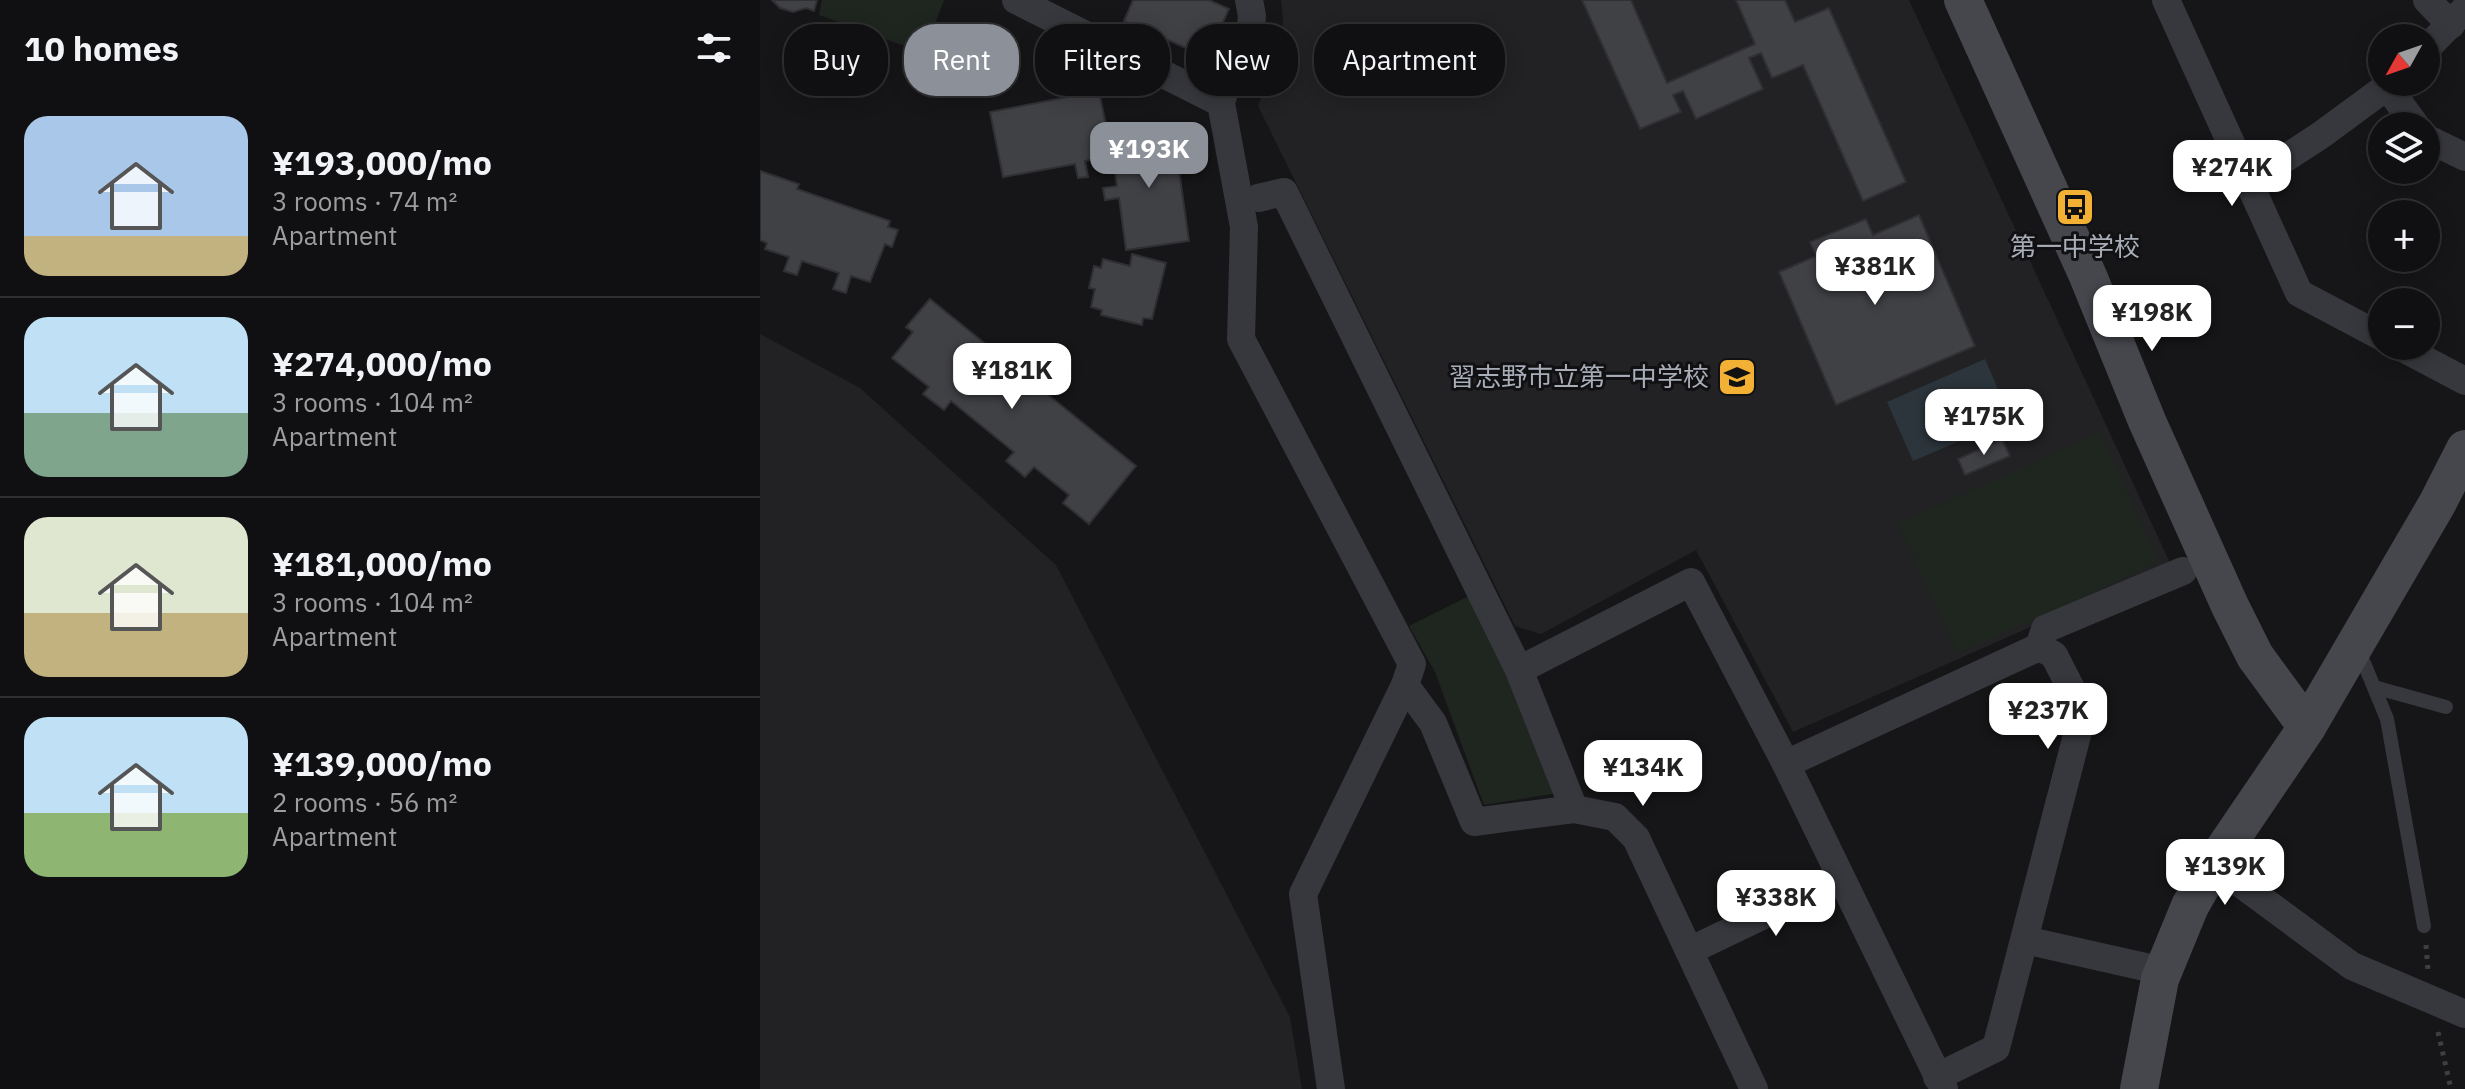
<!DOCTYPE html>
<meta charset="utf-8">
<style>
:root{--surface:#101012;--page:#1e1e20;--text:#f1f3f6;--muted:#9c9d9f;--line:#303032;--accent:#8c9099}
body{margin:0;font-family:"IBM Plex Sans","Noto Sans JP",sans-serif;background:var(--page);color:var(--text);height:100vh;display:flex;flex-direction:column;font-size:30px;white-space:nowrap}
*{box-sizing:border-box;margin:0}
p{font-size:26px;color:var(--muted)}
.icon{flex:none;width:44px;height:44px;fill:none;stroke:currentColor;stroke-width:2;stroke-linecap:round;stroke-linejoin:round}
.map{position:relative;flex:1;overflow:hidden}
.sheet{display:flex;flex-direction:column;background:var(--surface);width:760px}
.sheet>*{flex:none}
.hud{position:absolute;left:24px;top:24px;width:760px;height:72px;display:flex;gap:16px}
.needle{width:52px;rotate:230deg}
.tools{position:absolute;left:1608px;top:24px;display:grid;gap:16px}
.tools a{display:grid;place-items:center;width:72px;height:72px;border-radius:50%;background:var(--surface);box-shadow:0 4px 20px #0003,0 0 0 2px var(--line);font-size:40px}
.price{position:absolute;translate:-50% -68px;padding:0 18px;border-radius:16px;background:#fff;color:#222;font-size:26px;line-height:52px;filter:drop-shadow(0 2px 4px #0008)}
.price::after{content:'';position:absolute;left:50%;top:48px;width:24px;height:18px;margin-left:-12px;background:inherit;clip-path:polygon(0 0,100% 0,50% 100%)}
.price.selected{background:var(--accent);color:#fff}
ul{padding:0;list-style:none}
li{display:flex;align-items:center;gap:24px;height:200px;padding:0 24px}
li+li{border-top:2px solid var(--line)}
li span{display:grid;place-items:center;flex:none;width:224px;height:160px;border-radius:24px;color:#555}
li>.icon{margin-inline-start:auto}
span .icon{width:96px;height:96px;fill:#fffc;stroke-width:1}
li b{font-size:34px}
h2{display:flex;justify-content:space-between;align-items:center;height:96px;padding:0 24px;font-size:34px}
.pill{padding:0 28px;border-radius:32px;background:var(--surface);box-shadow:0 4px 20px #0003,0 0 0 2px var(--line);font-size:28px;line-height:72px}
.pill.selected{background:var(--accent);color:#fff}
main{display:flex;flex:1;min-height:0}
.map>svg:first-child{display:block}
.built{fill:#222225}
.green{fill:#1e261f}
.water{fill:#2c353c}
.building{fill:#404145;stroke:#303034;stroke-width:2}
.lines{fill:none;stroke-linecap:round;stroke-linejoin:round}
.path{stroke:#3d3f44;stroke-width:5;stroke-dasharray:4 6;stroke-linecap:butt}
.lane{stroke:#37383d;stroke-width:14}
.street{stroke:#37383d;stroke-width:28}
.secondary{stroke:#45474d;stroke-width:38}
.labels{text-anchor:middle;stroke-width:6;stroke-linejoin:round;paint-order:stroke}
.poi-label{font-size:26px;fill:#a8adb8;stroke:#111113}
</style>
<main>
<section class="sheet">
<h2>10 homes<svg class="icon" aria-label="filters" viewBox="0 0 24 24"><path d="M4 7h16M4 17h16"/><circle cx="9" cy="7" r="2"/><circle cx="15" cy="17" r="2"/></svg></h2>
<ul>
<li><span style="background:linear-gradient(#a9c7e8 75%,#c2b280 0)"><svg class="icon" aria-label="home" viewBox="0 0 24 24"><path d="M3 11l9-7 9 7M6 9v11h12V9"/></svg></span><div><b>¥193,000/mo</b><p>3 rooms · 74 m²</p><p>Apartment</p></div></li>
<li><span style="background:linear-gradient(#bfe0f5 60%,#7fa58c 0)"><svg class="icon" aria-label="home" viewBox="0 0 24 24"><path d="M3 11l9-7 9 7M6 9v11h12V9"/></svg></span><div><b>¥274,000/mo</b><p>3 rooms · 104 m²</p><p>Apartment</p></div></li>
<li><span style="background:linear-gradient(#dfe7d0 60%,#c2b280 0)"><svg class="icon" aria-label="home" viewBox="0 0 24 24"><path d="M3 11l9-7 9 7M6 9v11h12V9"/></svg></span><div><b>¥181,000/mo</b><p>3 rooms · 104 m²</p><p>Apartment</p></div></li>
<li><span style="background:linear-gradient(#bfe0f5 60%,#8fb573 0)"><svg class="icon" aria-label="home" viewBox="0 0 24 24"><path d="M3 11l9-7 9 7M6 9v11h12V9"/></svg></span><div><b>¥139,000/mo</b><p>2 rooms · 56 m²</p><p>Apartment</p></div></li>
</ul>
</section>
<div class="map">
<svg width="1705" height="1089" viewBox="0 0 1705 1089">
<rect width="100%" height="100%" fill="#161618"/>
<g class="built">
<polygon points="521,0 1149,0 1411,565 1033,732 936,550 781,634 755,626 498,106 520,46 523,21"/>
<polygon points="0,334 100,388 296,565 530,1017 542,1089 0,1089"/>
</g>
<g class="green">
<polygon points="62,0 184,0 164,53 59,15"/>
<polygon points="1340,432 1397,557 1393,565 1198,654 1138,524"/>
<polygon points="709,596 749,672 798,793 724,805 675,672 649,626"/>
</g>
<polygon class="water" points="1225,359 1251,419 1153,461 1127,402"/>
<g class="building">
<polygon points="12,0 57,0 54,11 46,8 33,12 20,8"/>
<polygon points="373,0 449,0 469,9 453,44 464,49 458,62 364,21"/>
<polygon points="822,0 871,0 907,83 995,44 976,0 1025,0 1035,22 1069,8 1146,182 1103,201 1043,65 1012,78 1001,53 989,58 1003,89 936,119 923,91 913,95 921,112 880,129"/>
<polygon points="339,91 352,155 325,161 328,177 318,178 315,164 243,177 230,112"/>
<polygon points="413,128 429,241 366,250 359,198 345,200 343,188 357,186 353,159 359,158 355,136"/>
<polygon points="0,171 39,184 37,189 130,221 128,227 138,230 132,247 125,244 110,282 91,276 86,293 73,289 79,273 42,261 37,275 24,271 29,257 5,249 7,243 0,240"/>
<polygon points="1159,215 1215,346 1076,405 1019,272 1056,256 1050,242 1106,219 1113,235"/>
<polygon points="372,254 406,263 392,319 383,318 382,325 341,315 342,310 331,307 335,289 329,288 334,266 341,268 343,259 370,266"/>
<polygon points="170,299 376,466 329,524 303,503 309,495 274,467 265,477 246,461 254,452 191,401 184,410 163,394 169,387 132,358 153,332 146,327"/>
<polygon points="1242,439 1250,456 1205,475 1198,459"/>
</g>
<g class="lines">
<g class="path">
<polyline points="1666,945 1668,971"/>
<polyline points="1678,1032 1691,1089"/>
</g>
<g class="lane">
<polyline points="1599,651 1627,719 1664,926"/>
<polyline points="1614,687 1686,707"/>
</g>
<g class="street">
<polyline points="256,0 461,103"/>
<polyline points="489,0 492,16 490,36 468,79 461,103 484,227 481,339 652,664 645,685 543,894 571,1089"/>
<polyline points="1406,0 1539,293 1622,337"/>
<polyline points="1667,0 1691,25"/>
<polyline points="1666,49 1705,9"/>
<polyline points="1627,86 1656,126"/>
<polyline points="1666,138 1705,157"/>
<polyline points="1489,182 1561,135 1633,82"/>
<polyline points="498,198 524,192 759,670 814,809"/>
<polyline points="1639,346 1705,381"/>
<polyline points="1279,647 1285,629 1423,571"/>
<polyline points="759,670 931,582 1026,764 1184,1089"/>
<polyline points="645,685 673,723 714,822 814,809 855,817 876,838 994,1089"/>
<polyline points="1026,764 1279,647 1294,655 1323,712 1236,1048 1177,1077"/>
<polyline points="1454,864 1592,966 1705,1014"/>
<polyline points="1265,940 1403,971"/>
<polyline points="929,951 1081,878"/>
</g>
<g class="secondary">
<polyline points="1203,0 1328,276 1387,421 1470,606 1495,656 1547,727"/>
<polyline points="1379,1089 1400,979 1430,906 1454,864 1547,727 1677,504 1705,449"/>
</g>
</g>
<defs>
<symbol id="bus-square" viewBox="-11 -11 22 22"><rect x="-9" y="-9" width="18" height="18" rx="4" fill="#f2b134" stroke="#111113"/><path d="M-5-6H5V4H4V6H2V4H-2V6H-4V4H-5ZM-3.5-4V0h7V-4ZM-3.5 1.2v1.5H-2V1.2ZM2 1.2v1.5H3.5V1.2Z" fill="#111"/></symbol>
<symbol id="school-square" viewBox="-11 -11 22 22"><rect x="-9" y="-9" width="18" height="18" rx="4" fill="#f2b134" stroke="#111113"/><path d="M0-5L7-2L0 1L-7-2ZM-4 1L0 2.5L4 1V4Q0 6-4 4Z" fill="#111"/></symbol>
</defs>
<g fill-rule="evenodd">
<use href="#bus-square" x="1293" y="185" width="44" height="44"/>
<use href="#school-square" x="955" y="355" width="44" height="44"/>
</g>
<g class="labels">
<g class="poi-label">
<text x="1315" y="256">第一中学校</text>
<text x="949" y="386" text-anchor="end">習志野市立第一中学校</text>
</g>
</g>
</svg>
<div class="tools">
<a><svg class="needle" viewBox="-14 -14 28 28"><path d="M0-13l5 13h-10z" fill="#e53935"/><path d="M0 13l5-13h-10z" fill="#9c9d9f"/></svg></a>
<a><svg class="icon" aria-label="layers" viewBox="0 0 24 24"><path d="M12 4l9 5-9 5-9-5zM3 14l9 5 9-5"/></svg></a>
<a>+</a>
<a>−</a>
</div>
<b class="price selected" style="left:389px;top:190px">¥193K</b>
<b class="price" style="left:1472px;top:208px">¥274K</b>
<b class="price" style="left:1115px;top:307px">¥381K</b>
<b class="price" style="left:1392px;top:353px">¥198K</b>
<b class="price" style="left:252px;top:411px">¥181K</b>
<b class="price" style="left:1224px;top:457px">¥175K</b>
<b class="price" style="left:1288px;top:751px">¥237K</b>
<b class="price" style="left:883px;top:808px">¥134K</b>
<b class="price" style="left:1465px;top:907px">¥139K</b>
<b class="price" style="left:1016px;top:938px">¥338K</b>
<div class="hud">
<a class="pill">Buy</a>
<a class="pill selected">Rent</a>
<a class="pill">Filters</a>
<a class="pill">New</a>
<a class="pill">Apartment</a>
</div>
</div>
</main>
